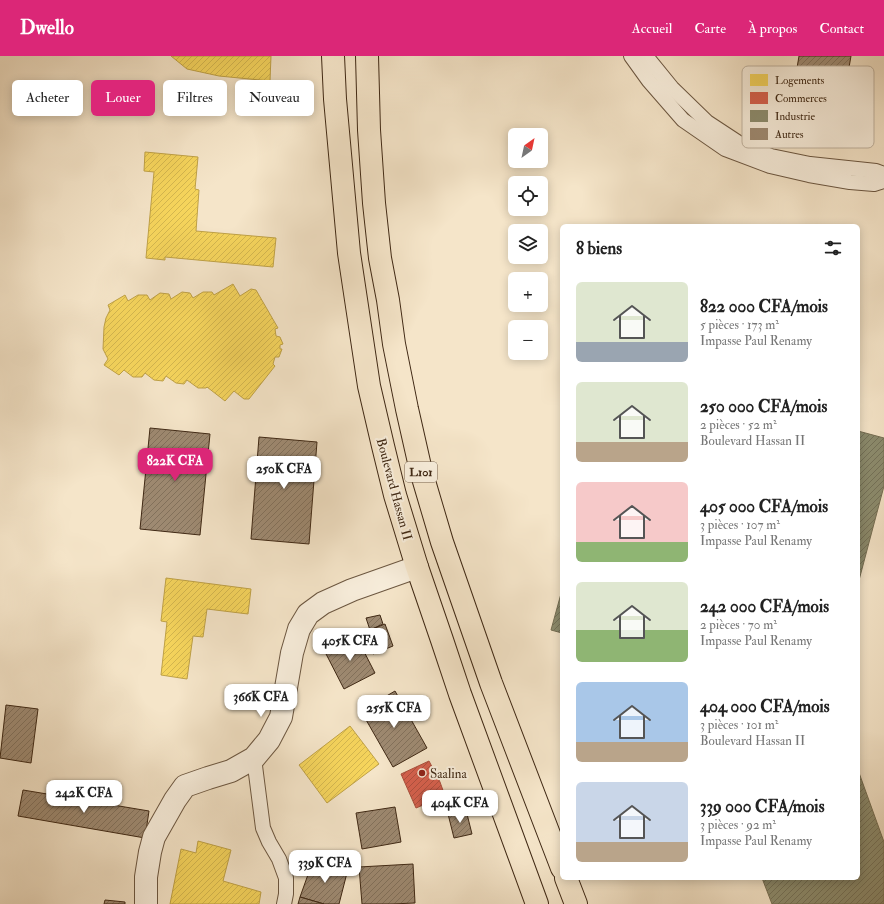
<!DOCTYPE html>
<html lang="fr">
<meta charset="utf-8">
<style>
:root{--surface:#fff;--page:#f2f2f2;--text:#222;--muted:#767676;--accent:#db2777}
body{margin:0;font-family:"IM FELL Double Pica",serif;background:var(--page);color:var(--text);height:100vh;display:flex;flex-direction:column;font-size:15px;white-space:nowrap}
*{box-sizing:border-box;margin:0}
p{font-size:13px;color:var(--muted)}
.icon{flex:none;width:22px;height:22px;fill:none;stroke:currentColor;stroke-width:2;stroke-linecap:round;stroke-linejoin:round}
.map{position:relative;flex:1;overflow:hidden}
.side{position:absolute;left:560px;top:168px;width:300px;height:656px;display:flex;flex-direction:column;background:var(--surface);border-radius:6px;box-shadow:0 2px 10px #0003}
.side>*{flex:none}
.hud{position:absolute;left:12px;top:24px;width:380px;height:36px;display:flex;gap:8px}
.needle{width:26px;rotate:33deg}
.buttons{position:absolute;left:508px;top:72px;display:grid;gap:8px}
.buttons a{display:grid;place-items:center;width:40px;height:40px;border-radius:6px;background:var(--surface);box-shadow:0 2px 10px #0003;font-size:20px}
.price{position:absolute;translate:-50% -34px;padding:0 9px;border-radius:8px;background:#fff;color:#222;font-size:13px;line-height:26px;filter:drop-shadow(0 1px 2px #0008)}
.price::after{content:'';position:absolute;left:50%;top:24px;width:12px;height:9px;margin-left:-6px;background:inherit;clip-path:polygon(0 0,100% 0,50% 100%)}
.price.on{background:var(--accent);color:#fff}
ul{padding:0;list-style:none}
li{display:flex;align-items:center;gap:12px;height:100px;padding:0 16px}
li span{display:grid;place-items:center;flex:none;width:112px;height:80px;border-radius:6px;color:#555}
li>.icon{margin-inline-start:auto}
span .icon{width:48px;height:48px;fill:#fffc;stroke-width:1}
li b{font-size:17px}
h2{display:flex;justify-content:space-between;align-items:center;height:48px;padding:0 16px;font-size:17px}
.pill{padding:0 14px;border-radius:6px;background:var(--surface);box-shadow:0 2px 10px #0003;font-size:14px;line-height:36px}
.pill.on{background:var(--accent);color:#fff}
header{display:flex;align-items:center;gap:24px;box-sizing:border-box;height:56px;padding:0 20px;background:var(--accent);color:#fff}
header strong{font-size:19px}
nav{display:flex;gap:22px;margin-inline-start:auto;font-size:14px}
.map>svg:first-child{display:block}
.homes{fill:url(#homes-hatch);stroke:#bfa146}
.shops{fill:url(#shops-hatch);stroke:#a94f3c}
.industry{fill:url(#industry-hatch);stroke:#756e53}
.building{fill:url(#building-hatch);stroke:#3f2814}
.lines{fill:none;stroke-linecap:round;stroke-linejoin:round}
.service-casing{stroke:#6c5741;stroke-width:16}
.minor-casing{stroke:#6c5741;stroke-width:24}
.trunk-casing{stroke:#3f2814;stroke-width:24}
.service{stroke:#f8eedc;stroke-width:14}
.minor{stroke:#f8eedc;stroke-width:22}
.trunk{stroke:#f5e5c9;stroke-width:22}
.poi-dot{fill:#8f2418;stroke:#f8eedc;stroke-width:1.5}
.labels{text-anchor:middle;stroke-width:4;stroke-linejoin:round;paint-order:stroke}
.shield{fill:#f8eedc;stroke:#766350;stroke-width:1}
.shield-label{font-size:12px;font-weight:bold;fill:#3f2814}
.street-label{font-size:13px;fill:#3f2814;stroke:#f8eedc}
.poi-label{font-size:13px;fill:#3f2814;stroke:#f8eedc;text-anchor:start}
.key{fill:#f8eedc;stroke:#c0b3a0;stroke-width:1}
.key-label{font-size:11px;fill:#3f2814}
</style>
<header>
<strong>Dwello</strong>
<nav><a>Accueil</a><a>Carte</a><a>À propos</a><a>Contact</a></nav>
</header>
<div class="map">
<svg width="884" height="848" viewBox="0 0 884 848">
<defs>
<pattern id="homes-hatch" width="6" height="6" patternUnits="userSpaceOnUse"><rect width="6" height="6" fill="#f6d55c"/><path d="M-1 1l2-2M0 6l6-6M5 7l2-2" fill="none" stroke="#d4b74f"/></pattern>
<pattern id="shops-hatch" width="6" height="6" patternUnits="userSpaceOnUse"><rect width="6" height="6" fill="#d6604d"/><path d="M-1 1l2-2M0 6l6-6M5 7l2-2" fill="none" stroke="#af4f3f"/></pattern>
<pattern id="industry-hatch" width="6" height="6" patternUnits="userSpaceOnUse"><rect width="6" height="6" fill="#8c8c6e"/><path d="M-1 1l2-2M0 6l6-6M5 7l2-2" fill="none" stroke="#747259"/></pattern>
<pattern id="building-hatch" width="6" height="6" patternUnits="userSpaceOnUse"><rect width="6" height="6" fill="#9e8a72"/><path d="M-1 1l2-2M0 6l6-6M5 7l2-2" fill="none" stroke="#82715c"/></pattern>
</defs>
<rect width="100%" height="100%" fill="#f5e5c9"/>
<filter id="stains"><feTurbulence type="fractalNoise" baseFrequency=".005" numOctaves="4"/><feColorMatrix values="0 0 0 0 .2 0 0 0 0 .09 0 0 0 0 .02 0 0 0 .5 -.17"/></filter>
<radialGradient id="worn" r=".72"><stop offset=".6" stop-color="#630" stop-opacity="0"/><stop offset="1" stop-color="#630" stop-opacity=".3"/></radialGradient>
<g class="homes">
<polygon points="171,0 271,0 270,25 219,20 187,13"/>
<polygon points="145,96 198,101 195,133 199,134 196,175 276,182 273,211 165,201 165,204 146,202 154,116 144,115"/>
<polygon points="233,228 240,240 251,233 256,234 278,272 275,273 276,280 280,281 283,288 280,289 280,293 282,293 279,301 275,301 273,308 275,310 249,343 244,343 234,335 225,345 207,331 206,332 198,332 187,324 184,328 176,327 166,320 163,325 154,324 145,317 142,321 133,321 124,314 119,319 104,309 108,303 103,293 104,271 106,262 110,254 108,249 125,239 128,245 138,239 147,239 150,244 160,237 169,238 171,243 182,236 190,237 193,242 203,236 212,236 214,239"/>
<polygon points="166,522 251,533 248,558 207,553 203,581 193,580 187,623 161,619 167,566 161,565"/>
<polygon points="350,670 379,708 327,747 299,709"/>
<polygon points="198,785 231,794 223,825 261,836 259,848 170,848 181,793 196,797"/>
</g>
<polygon class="shops" points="429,705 440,726 445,740 416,752 401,718"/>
<g class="industry">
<polygon points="858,375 884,382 884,430 858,528"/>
<polygon points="562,534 562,577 551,574"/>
<polygon points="858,714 884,786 884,848 772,848 762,822 858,822"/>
</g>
<g class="building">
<polygon points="799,0 851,0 846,29 795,24"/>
<polygon points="150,372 210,378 200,479 140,473"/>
<polygon points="259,381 317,386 309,488 251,483"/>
<polygon points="380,559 383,568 370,574 366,562"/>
<polygon points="385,568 393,590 373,598 365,576"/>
<polygon points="355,578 375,617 344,633 324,594"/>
<polygon points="395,635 427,692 393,711 361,655"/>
<polygon points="6,649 38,653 31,707 0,702"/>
<polygon points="23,734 149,755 145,782 18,760"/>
<polygon points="395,751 401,786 362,793 356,757"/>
<polygon points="466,754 472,778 454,782 448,758"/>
<polygon points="316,805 348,813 339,848 324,848 300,841 310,813"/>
<polygon points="413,808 415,847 391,848 362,848 359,811"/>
<polygon points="300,841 324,848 298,848"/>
<polygon points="105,844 125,846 125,848 104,848"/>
</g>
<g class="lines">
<defs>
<g id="service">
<polyline points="631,0 649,25 683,64 725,93 770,110 809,119 850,126 874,128 884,125"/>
<polyline points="646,0 672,32 707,66 742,89 771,100 810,108 876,115 884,118"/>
<polyline points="254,702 263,772 269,786 279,803 286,822 286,838 284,848"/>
</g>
<polyline id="minor" points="146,848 146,821 150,796 154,781 175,744 185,730 208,722 231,715 254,702 269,684 281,661 292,597 299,573 308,558 323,547 352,534 417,511"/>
<g id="trunk">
<polyline points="333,0 335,43 349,197 369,330 383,390 395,439 417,511 442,584 460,638 537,848"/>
<polyline points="367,0 369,74 374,147 380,202 388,244 394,288 407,353 421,415 442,486 491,627 562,812"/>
<polyline points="566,822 576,848"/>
</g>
</defs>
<use href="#service" class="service-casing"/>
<use href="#minor" class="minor-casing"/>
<use href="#trunk" class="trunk-casing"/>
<use href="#service" class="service"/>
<use href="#minor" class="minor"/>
<use href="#trunk" class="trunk"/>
</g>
<circle class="poi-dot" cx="422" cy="717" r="4"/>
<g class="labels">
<rect class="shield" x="405" y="406" width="32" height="20" rx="3"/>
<g class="shield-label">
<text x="421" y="420">L101</text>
</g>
<g class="street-label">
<text transform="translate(395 433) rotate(75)" y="5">Boulevard Hassan II</text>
</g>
<g class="poi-label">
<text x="430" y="722">Saalina</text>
</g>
</g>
<rect x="742" y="10" width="132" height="82" rx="6" class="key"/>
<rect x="750" y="18" width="18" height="12" fill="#f6d55c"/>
<rect x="750" y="36" width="18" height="12" fill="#d6604d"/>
<rect x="750" y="54" width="18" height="12" fill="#8c8c6e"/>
<rect x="750" y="72" width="18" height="12" fill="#9e8a72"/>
<g class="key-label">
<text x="775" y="28">Logements</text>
<text x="775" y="46">Commerces</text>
<text x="775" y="64">Industrie</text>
<text x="775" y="82">Autres</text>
</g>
<rect width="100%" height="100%" filter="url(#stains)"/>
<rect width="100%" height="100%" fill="url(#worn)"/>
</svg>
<div class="buttons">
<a><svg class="needle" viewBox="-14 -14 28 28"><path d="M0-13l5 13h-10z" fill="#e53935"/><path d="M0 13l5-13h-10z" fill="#767676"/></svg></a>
<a><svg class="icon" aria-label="locate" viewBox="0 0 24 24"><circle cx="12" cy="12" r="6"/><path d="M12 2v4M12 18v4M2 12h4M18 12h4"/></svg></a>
<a><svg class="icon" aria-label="layers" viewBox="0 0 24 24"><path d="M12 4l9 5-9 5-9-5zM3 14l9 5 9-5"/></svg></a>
<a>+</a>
<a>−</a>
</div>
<b class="price on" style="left:175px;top:426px">822K CFA</b>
<b class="price" style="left:284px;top:434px">250K CFA</b>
<b class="price" style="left:350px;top:606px">405K CFA</b>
<b class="price" style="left:261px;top:662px">366K CFA</b>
<b class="price" style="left:394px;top:673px">255K CFA</b>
<b class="price" style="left:84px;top:758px">242K CFA</b>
<b class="price" style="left:460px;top:768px">404K CFA</b>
<b class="price" style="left:325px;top:828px">339K CFA</b>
<div class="hud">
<a class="pill">Acheter</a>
<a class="pill on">Louer</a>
<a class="pill">Filtres</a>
<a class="pill">Nouveau</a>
</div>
<section class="side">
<h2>8 biens<svg class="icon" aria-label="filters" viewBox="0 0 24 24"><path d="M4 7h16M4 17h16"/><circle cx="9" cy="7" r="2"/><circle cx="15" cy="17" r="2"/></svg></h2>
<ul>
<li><span style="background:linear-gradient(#dfe7d0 75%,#9aa5b1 0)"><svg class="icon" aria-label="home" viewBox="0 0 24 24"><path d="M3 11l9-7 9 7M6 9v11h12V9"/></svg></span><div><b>822 000 CFA/mois</b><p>5 pièces · 173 m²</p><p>Impasse Paul Renamy</p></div></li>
<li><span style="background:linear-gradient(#dfe7d0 75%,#b9a48a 0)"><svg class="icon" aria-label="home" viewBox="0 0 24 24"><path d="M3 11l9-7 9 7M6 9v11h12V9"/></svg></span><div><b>250 000 CFA/mois</b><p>2 pièces · 52 m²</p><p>Boulevard Hassan II</p></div></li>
<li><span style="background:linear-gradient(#f6c9c9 75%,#8fb573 0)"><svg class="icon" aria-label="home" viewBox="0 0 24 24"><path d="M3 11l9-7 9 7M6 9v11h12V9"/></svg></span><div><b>405 000 CFA/mois</b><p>3 pièces · 107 m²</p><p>Impasse Paul Renamy</p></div></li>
<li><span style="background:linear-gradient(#dfe7d0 60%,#8fb573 0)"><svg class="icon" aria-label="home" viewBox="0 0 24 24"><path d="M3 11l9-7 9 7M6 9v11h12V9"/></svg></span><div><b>242 000 CFA/mois</b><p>2 pièces · 70 m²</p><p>Impasse Paul Renamy</p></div></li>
<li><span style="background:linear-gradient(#a9c7e8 75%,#b9a48a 0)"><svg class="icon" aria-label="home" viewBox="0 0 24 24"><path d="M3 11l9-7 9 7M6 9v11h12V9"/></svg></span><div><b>404 000 CFA/mois</b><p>3 pièces · 101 m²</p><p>Boulevard Hassan II</p></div></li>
<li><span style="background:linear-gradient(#c9d6e8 75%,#b9a48a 0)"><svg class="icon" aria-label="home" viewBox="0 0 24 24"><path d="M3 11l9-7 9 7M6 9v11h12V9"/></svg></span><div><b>339 000 CFA/mois</b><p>3 pièces · 92 m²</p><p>Impasse Paul Renamy</p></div></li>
</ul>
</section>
</div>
